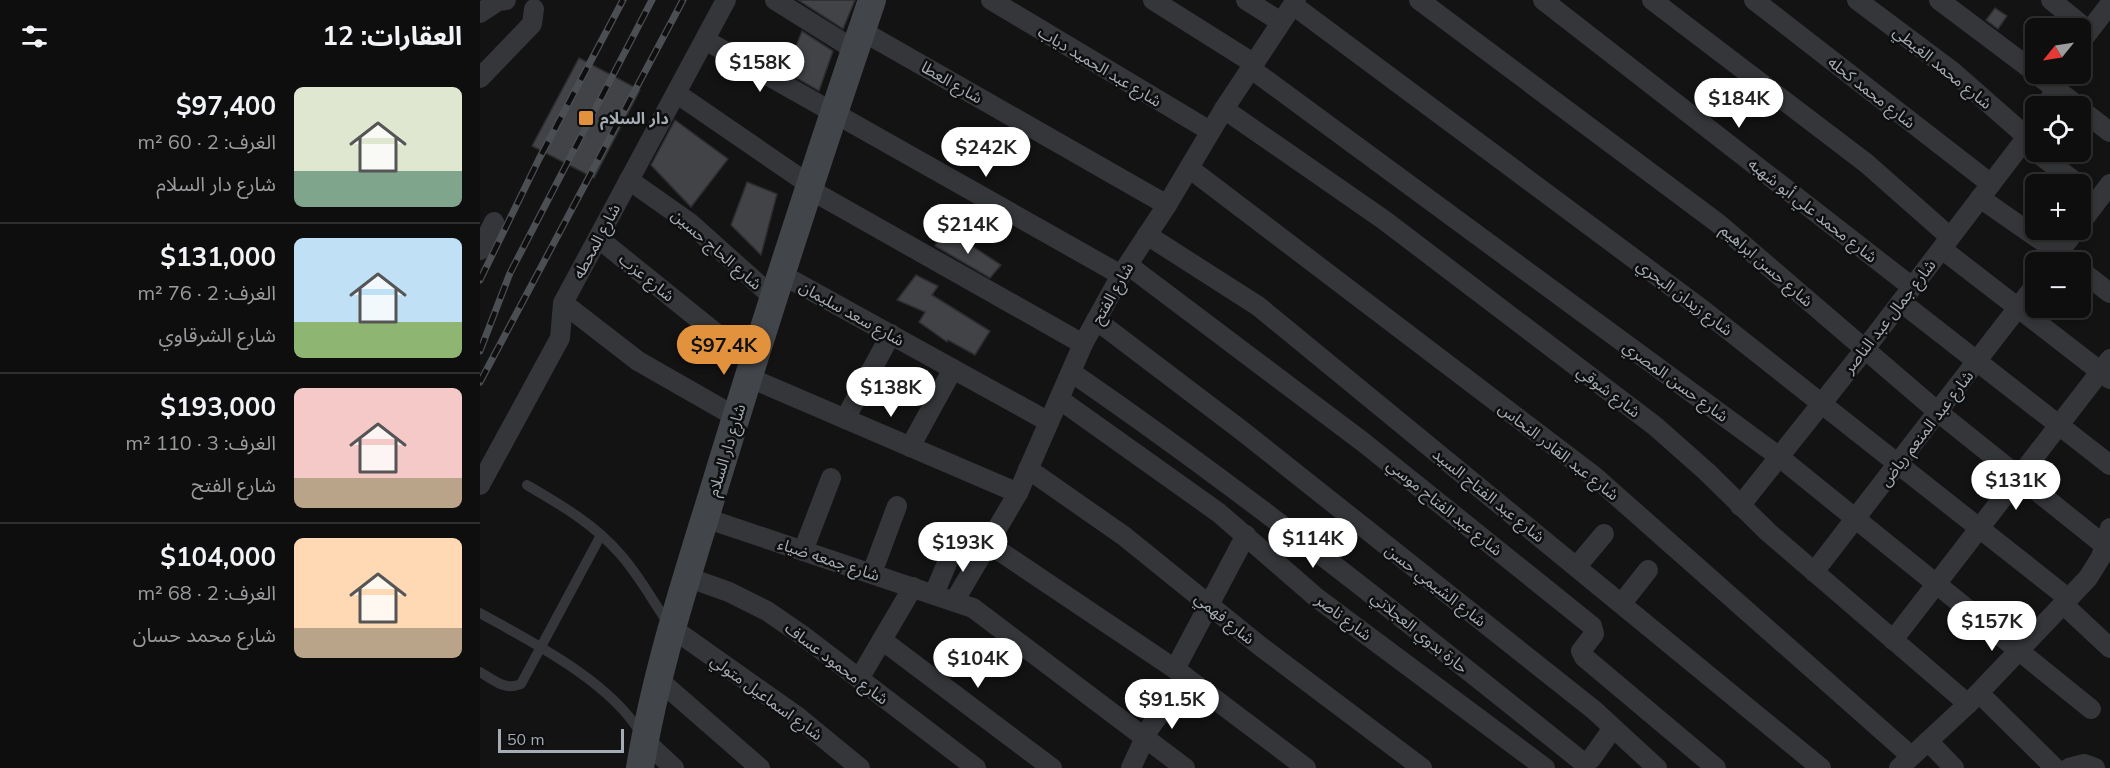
<!DOCTYPE html>
<html lang="ar">
<meta charset="utf-8">
<style>
:root{--surface:#0e0e0f;--page:#1c1c1d;--text:#f1f3f6;--muted:#9b9c9e;--line:#2e2e2f;--accent:#e2913d}
body{margin:0;font-family:Mulish,"Noto Sans Arabic",sans-serif;background:var(--page);color:var(--text);direction:rtl;height:100vh;display:flex;flex-direction:column;font-size:22px;white-space:nowrap}
*{box-sizing:border-box;margin:0}
p{font-size:20px;color:var(--muted)}
.icon{flex:none;width:33px;height:33px;fill:none;stroke:currentColor;stroke-width:2;stroke-linecap:round;stroke-linejoin:round}
.map{position:relative;flex:1;overflow:hidden;direction:ltr}
.details{display:flex;flex-direction:column;background:var(--surface);width:480px}
.details>*{flex:none}
.needle{width:39px;rotate:240deg}
.buttons{position:absolute;left:1545px;top:18px;display:grid;gap:12px}
.buttons a{display:grid;place-items:center;width:66px;height:66px;border-radius:9px;background:var(--surface);box-shadow:0 3px 9px #0003,0 0 0 2px var(--line);font-size:30px}
.scale{position:absolute;left:18px;bottom:15px;width:126px;box-sizing:border-box;padding-left:6px;border:3px solid #a5acb4;border-top:0;font-size:16px;line-height:21px;white-space:nowrap;color:#a5acb4;-webkit-text-stroke:4px #0e0e0f;paint-order:stroke}
.price{position:absolute;translate:-50% -51px;padding:0 14px;border-radius:21px;background:#fff;color:#222;font-size:20px;line-height:39px;filter:drop-shadow(0 2px 3px #0008)}
.price::after{content:'';position:absolute;left:50%;top:36px;width:18px;height:14px;margin-left:-9px;background:inherit;clip-path:polygon(0 0,100% 0,50% 100%)}
.price.selected{background:var(--accent);color:#111}
ul{padding:0;list-style:none}
li{display:flex;align-items:center;gap:18px;height:150px;padding:0 18px}
li+li{border-top:2px solid var(--line)}
li span{display:grid;place-items:center;flex:none;width:168px;height:120px;border-radius:9px;color:#555}
li>.icon{margin-inline-start:auto}
span .icon{width:72px;height:72px;fill:#fffc;stroke-width:1}
li b{font-size:26px}
h2{display:flex;justify-content:space-between;align-items:center;height:72px;padding:0 18px;font-size:26px}
main{display:flex;flex:1;min-height:0}
.map>svg:first-child{display:block}
.building{fill:#424347;stroke:#2d2d30;stroke-width:1.5}
.lines{fill:none;stroke-linecap:round;stroke-linejoin:round}
.lane{stroke:#343639;stroke-width:10}
.street{stroke:#343639;stroke-width:20}
.secondary{stroke:#424549;stroke-width:28}
.rail-casing{stroke:#4b4e52;stroke-width:7}
.rail{stroke:#0e0e0f;stroke-width:4.5;stroke-dasharray:14;stroke-linecap:butt}
.poi-dot{fill:#e2913d;stroke:#0e0e0f;stroke-width:2}
.labels{text-anchor:middle;stroke-width:5;stroke-linejoin:round;paint-order:stroke}
.street-label{font-size:16px;fill:#a5acb4;stroke:#0e0e0f}
.poi-label{font-size:16px;font-weight:bold;fill:#a5acb4;stroke:#0e0e0f;text-anchor:start}
</style>
<main>
<div class="map">
<svg width="1630" height="768" viewBox="0 0 1630 768">
<rect width="100%" height="100%" fill="#131314"/>
<g class="building">
<polygon points="318,0 375,0 363,29"/>
<polygon points="1515,8 1527,16 1518,29 1506,20"/>
<polygon points="322,31 353,51 339,91 306,72"/>
<polygon points="99,58 160,90 114,178 52,146"/>
<polygon points="195,120 248,159 211,207 171,165"/>
<polygon points="267,182 297,194 281,255 251,225"/>
<polygon points="461,232 492,246 521,265 510,278 455,246"/>
<polygon points="436,275 458,286 452,295 510,331 495,355 468,340 467,342 439,322 445,312 417,300"/>
</g>
<g class="lines">
<g class="lane">
<path d="M47 485C81 505 114 524 140 554 159 575 172 600 188 623"/>
<path d="M0 613C52 642 131 682 161 734"/>
<path d="M0 672C14 680 25 691 41 684L121 535"/>
</g>
<g class="street">
<polyline points="295,0 375,50"/>
<polyline points="511,0 730,131"/>
<polyline points="673,0 773,63"/>
<polyline points="766,0 801,22"/>
<polyline points="939,0 1239,224 1458,412 1624,545"/>
<polyline points="1063,0 1432,287"/>
<polyline points="1172,0 1386,163 1470,237"/>
<polyline points="1274,0 1511,184"/>
<polyline points="1377,0 1472,71 1547,137"/>
<polyline points="1459,0 1556,73"/>
<polyline points="1571,0 1609,31"/>
<polyline points="813,5 1223,310 1589,599"/>
<polyline points="0,13 18,1 26,0"/>
<polyline points="382,31 687,205"/>
<polyline points="225,40 641,275"/>
<polyline points="1600,43 1630,4"/>
<polyline points="770,68 1298,456 1611,709"/>
<polyline points="1556,74 1598,106"/>
<polyline points="0,78 52,24 54,9"/>
<polyline points="196,93 330,185"/>
<polyline points="1567,106 1581,74"/>
<polyline points="744,109 904,220 1175,426 1227,472 1288,532 1488,704"/>
<polyline points="1600,109 1630,132"/>
<polyline points="1543,142 1598,184"/>
<polyline points="709,168 1114,476 1431,756"/>
<polyline points="149,180 210,223 294,298"/>
<polyline points="329,189 603,344"/>
<polyline points="1500,198 1592,262"/>
<polyline points="1600,224 1630,184"/>
<polyline points="667,235 778,306 1341,768"/>
<polyline points="118,238 273,363"/>
<polyline points="1462,249 1630,379"/>
<polyline points="0,250 14,222"/>
<polyline points="1571,262 1596,230"/>
<polyline points="648,265 883,442 1112,626 1114,634 1101,651 1104,657 1236,768"/>
<polyline points="1600,270 1630,293"/>
<polyline points="301,274 569,422"/>
<polyline points="1421,302 1630,465"/>
<polyline points="83,303 158,361 256,417"/>
<polyline points="616,320 761,430 1114,710 1177,768"/>
<path d="M591 372C767 493 933 626 1100 760L1104 762 1111 759 1133 728"/>
<polyline points="268,377 538,493"/>
<polyline points="579,399 739,513 837,598 1065,768"/>
<polyline points="365,419 411,334"/>
<polyline points="430,447 473,369"/>
<polyline points="548,469 644,536 780,646 942,768"/>
<polyline points="0,485 80,338 83,303 246,0"/>
<polyline points="1260,506 1385,349 1556,125"/>
<polyline points="225,518 493,608 705,768"/>
<polyline points="509,544 695,669 826,768"/>
<polyline points="323,551 351,478"/>
<polyline points="1097,566 1124,534"/>
<polyline points="1334,572 1556,284"/>
<polyline points="392,573 417,506"/>
<polyline points="207,577 249,592 287,611 322,635 496,768"/>
<polyline points="454,594 478,537"/>
<polyline points="475,600 538,493 603,344 641,275 687,205 744,109 816,0"/>
<polyline points="1142,603 1168,570"/>
<polyline points="1584,605 1630,648"/>
<polyline points="192,628 318,717 380,768"/>
<polyline points="402,640 572,768"/>
<polyline points="1413,640 1630,359"/>
<polyline points="695,669 766,535"/>
<polyline points="379,679 433,587"/>
<polyline points="179,680 280,768"/>
<polyline points="1499,693 1575,768"/>
<polyline points="165,741 194,768"/>
<polyline points="1448,741 1474,768"/>
<polyline points="651,768 669,729 705,678"/>
<polyline points="1419,768 1488,704 1608,578 1621,557 1630,528"/>
<polyline points="1589,768 1604,764 1615,768"/>
</g>
<path class="secondary" d="M160 768C176 669 208 574 237 479 286 318 338 159 392 0"/>
<defs>
<g id="rail">
<polyline points="0,280 59,159 143,0"/>
<polyline points="0,351 30,273 172,0"/>
<polyline points="0,382 203,0"/>
</g>
</defs>
<use href="#rail" class="rail-casing"/>
<use href="#rail" class="rail"/>
</g>
<rect class="poi-dot" x="98" y="110" width="16" height="16" rx="3"/>
<g class="labels">
<g class="street-label">
<text transform="translate(620 66) rotate(31)" y="6">شارع عبد الحميد دياب</text>
<text transform="translate(1463 67) rotate(39)" y="6">شارع محمد الغيطي</text>
<text transform="translate(472 82) rotate(30)" y="6">شارع العطا</text>
<text transform="translate(1392 92) rotate(38)" y="6">شارع محمد كحله</text>
<text transform="translate(1333 210) rotate(38)" y="6">شارع محمد علي أبو شهبه</text>
<text transform="translate(116 241) rotate(-62)" y="6">شارع المحطه</text>
<text transform="translate(237 249) rotate(41)" y="6">شارع الحاج حسين</text>
<text transform="translate(1287 265) rotate(41)" y="6">شارع حسن ابراهيم</text>
<text transform="translate(167 277) rotate(39)" y="6">شارع عزب</text>
<text transform="translate(632 293) rotate(-60)" y="6">شارع الفتح</text>
<text transform="translate(1205 297) rotate(37)" y="6">شارع زيدان البحري</text>
<text transform="translate(372 313) rotate(29)" y="6">شارع سعد سليمان</text>
<text transform="translate(1409 316) rotate(-52)" y="6">شارع جمال عبد الناصر</text>
<text transform="translate(1196 381) rotate(36)" y="6">شارع حسن المصري</text>
<text transform="translate(1129 391) rotate(37)" y="6">شارع شوقي</text>
<text transform="translate(1446 428) rotate(-52)" y="6">شارع عبد المنعم رياض</text>
<text transform="translate(246 450) rotate(-73)" y="6">شارع دار السلام</text>
<text transform="translate(1079 451) rotate(38)" y="6">شارع عبد القادر النحاس</text>
<text transform="translate(1009 495) rotate(39)" y="6">شارع عبد الفتاح السيد</text>
<text transform="translate(965 507) rotate(39)" y="6">شارع عبد الفتاح موسي</text>
<text transform="translate(349 559) rotate(18)" y="6">شارع جمعه ضياء</text>
<text transform="translate(956 585) rotate(38)" y="6">شارع الشيمي حسن</text>
<text transform="translate(864 617) rotate(37)" y="6">شارع ناصر</text>
<text transform="translate(745 618) rotate(39)" y="6">شارع فهمي</text>
<text transform="translate(940 632) rotate(39)" y="6">حارة بدوي العجلاتي</text>
<text transform="translate(357 663) rotate(37)" y="6">شارع محمود عساف</text>
<text transform="translate(287 697) rotate(36)" y="6">شارع اسماعيل متولي</text>
</g>
<g class="poi-label">
<text x="120" y="124">دار السلام</text>
</g>
</g>
</svg>
<div class="buttons">
<a><svg class="needle" viewBox="-14 -14 28 28"><path d="M0-13l5 13h-10z" fill="#e53935"/><path d="M0 13l5-13h-10z" fill="#9b9c9e"/></svg></a>
<a><svg class="icon" aria-label="locate" viewBox="0 0 24 24"><circle cx="12" cy="12" r="6"/><path d="M12 2v4M12 18v4M2 12h4M18 12h4"/></svg></a>
<a>+</a>
<a>−</a>
</div>
<div class="scale">50 m</div>
<b class="price" style="left:280px;top:93px">$158K</b>
<b class="price" style="left:1259px;top:129px">$184K</b>
<b class="price" style="left:506px;top:178px">$242K</b>
<b class="price" style="left:488px;top:255px">$214K</b>
<b class="price selected" style="left:244px;top:376px">$97.4K</b>
<b class="price" style="left:411px;top:418px">$138K</b>
<b class="price" style="left:1536px;top:511px">$131K</b>
<b class="price" style="left:833px;top:569px">$114K</b>
<b class="price" style="left:483px;top:573px">$193K</b>
<b class="price" style="left:1512px;top:652px">$157K</b>
<b class="price" style="left:498px;top:689px">$104K</b>
<b class="price" style="left:692px;top:730px">$91.5K</b>
</div>
<section class="details">
<h2>العقارات: 12<svg class="icon" aria-label="filters" viewBox="0 0 24 24"><path d="M4 7h16M4 17h16"/><circle cx="9" cy="7" r="2"/><circle cx="15" cy="17" r="2"/></svg></h2>
<ul>
<li><span style="background:linear-gradient(#dfe7d0 70%,#7fa58c 0)"><svg class="icon" aria-label="home" viewBox="0 0 24 24"><path d="M3 11l9-7 9 7M6 9v11h12V9"/></svg></span><div><b>$97,400</b><p>الغرف: 2 · 60 m²</p><p>شارع دار السلام</p></div></li>
<li><span style="background:linear-gradient(#bfe0f5 70%,#8fb573 0)"><svg class="icon" aria-label="home" viewBox="0 0 24 24"><path d="M3 11l9-7 9 7M6 9v11h12V9"/></svg></span><div><b>$131,000</b><p>الغرف: 2 · 76 m²</p><p>شارع الشرقاوي</p></div></li>
<li><span style="background:linear-gradient(#f6c9c9 75%,#b9a48a 0)"><svg class="icon" aria-label="home" viewBox="0 0 24 24"><path d="M3 11l9-7 9 7M6 9v11h12V9"/></svg></span><div><b>$193,000</b><p>الغرف: 3 · 110 m²</p><p>شارع الفتح</p></div></li>
<li><span style="background:linear-gradient(#ffd9b3 75%,#b9a48a 0)"><svg class="icon" aria-label="home" viewBox="0 0 24 24"><path d="M3 11l9-7 9 7M6 9v11h12V9"/></svg></span><div><b>$104,000</b><p>الغرف: 2 · 68 m²</p><p>شارع محمد حسان</p></div></li>
</ul>
</section>
</main>
